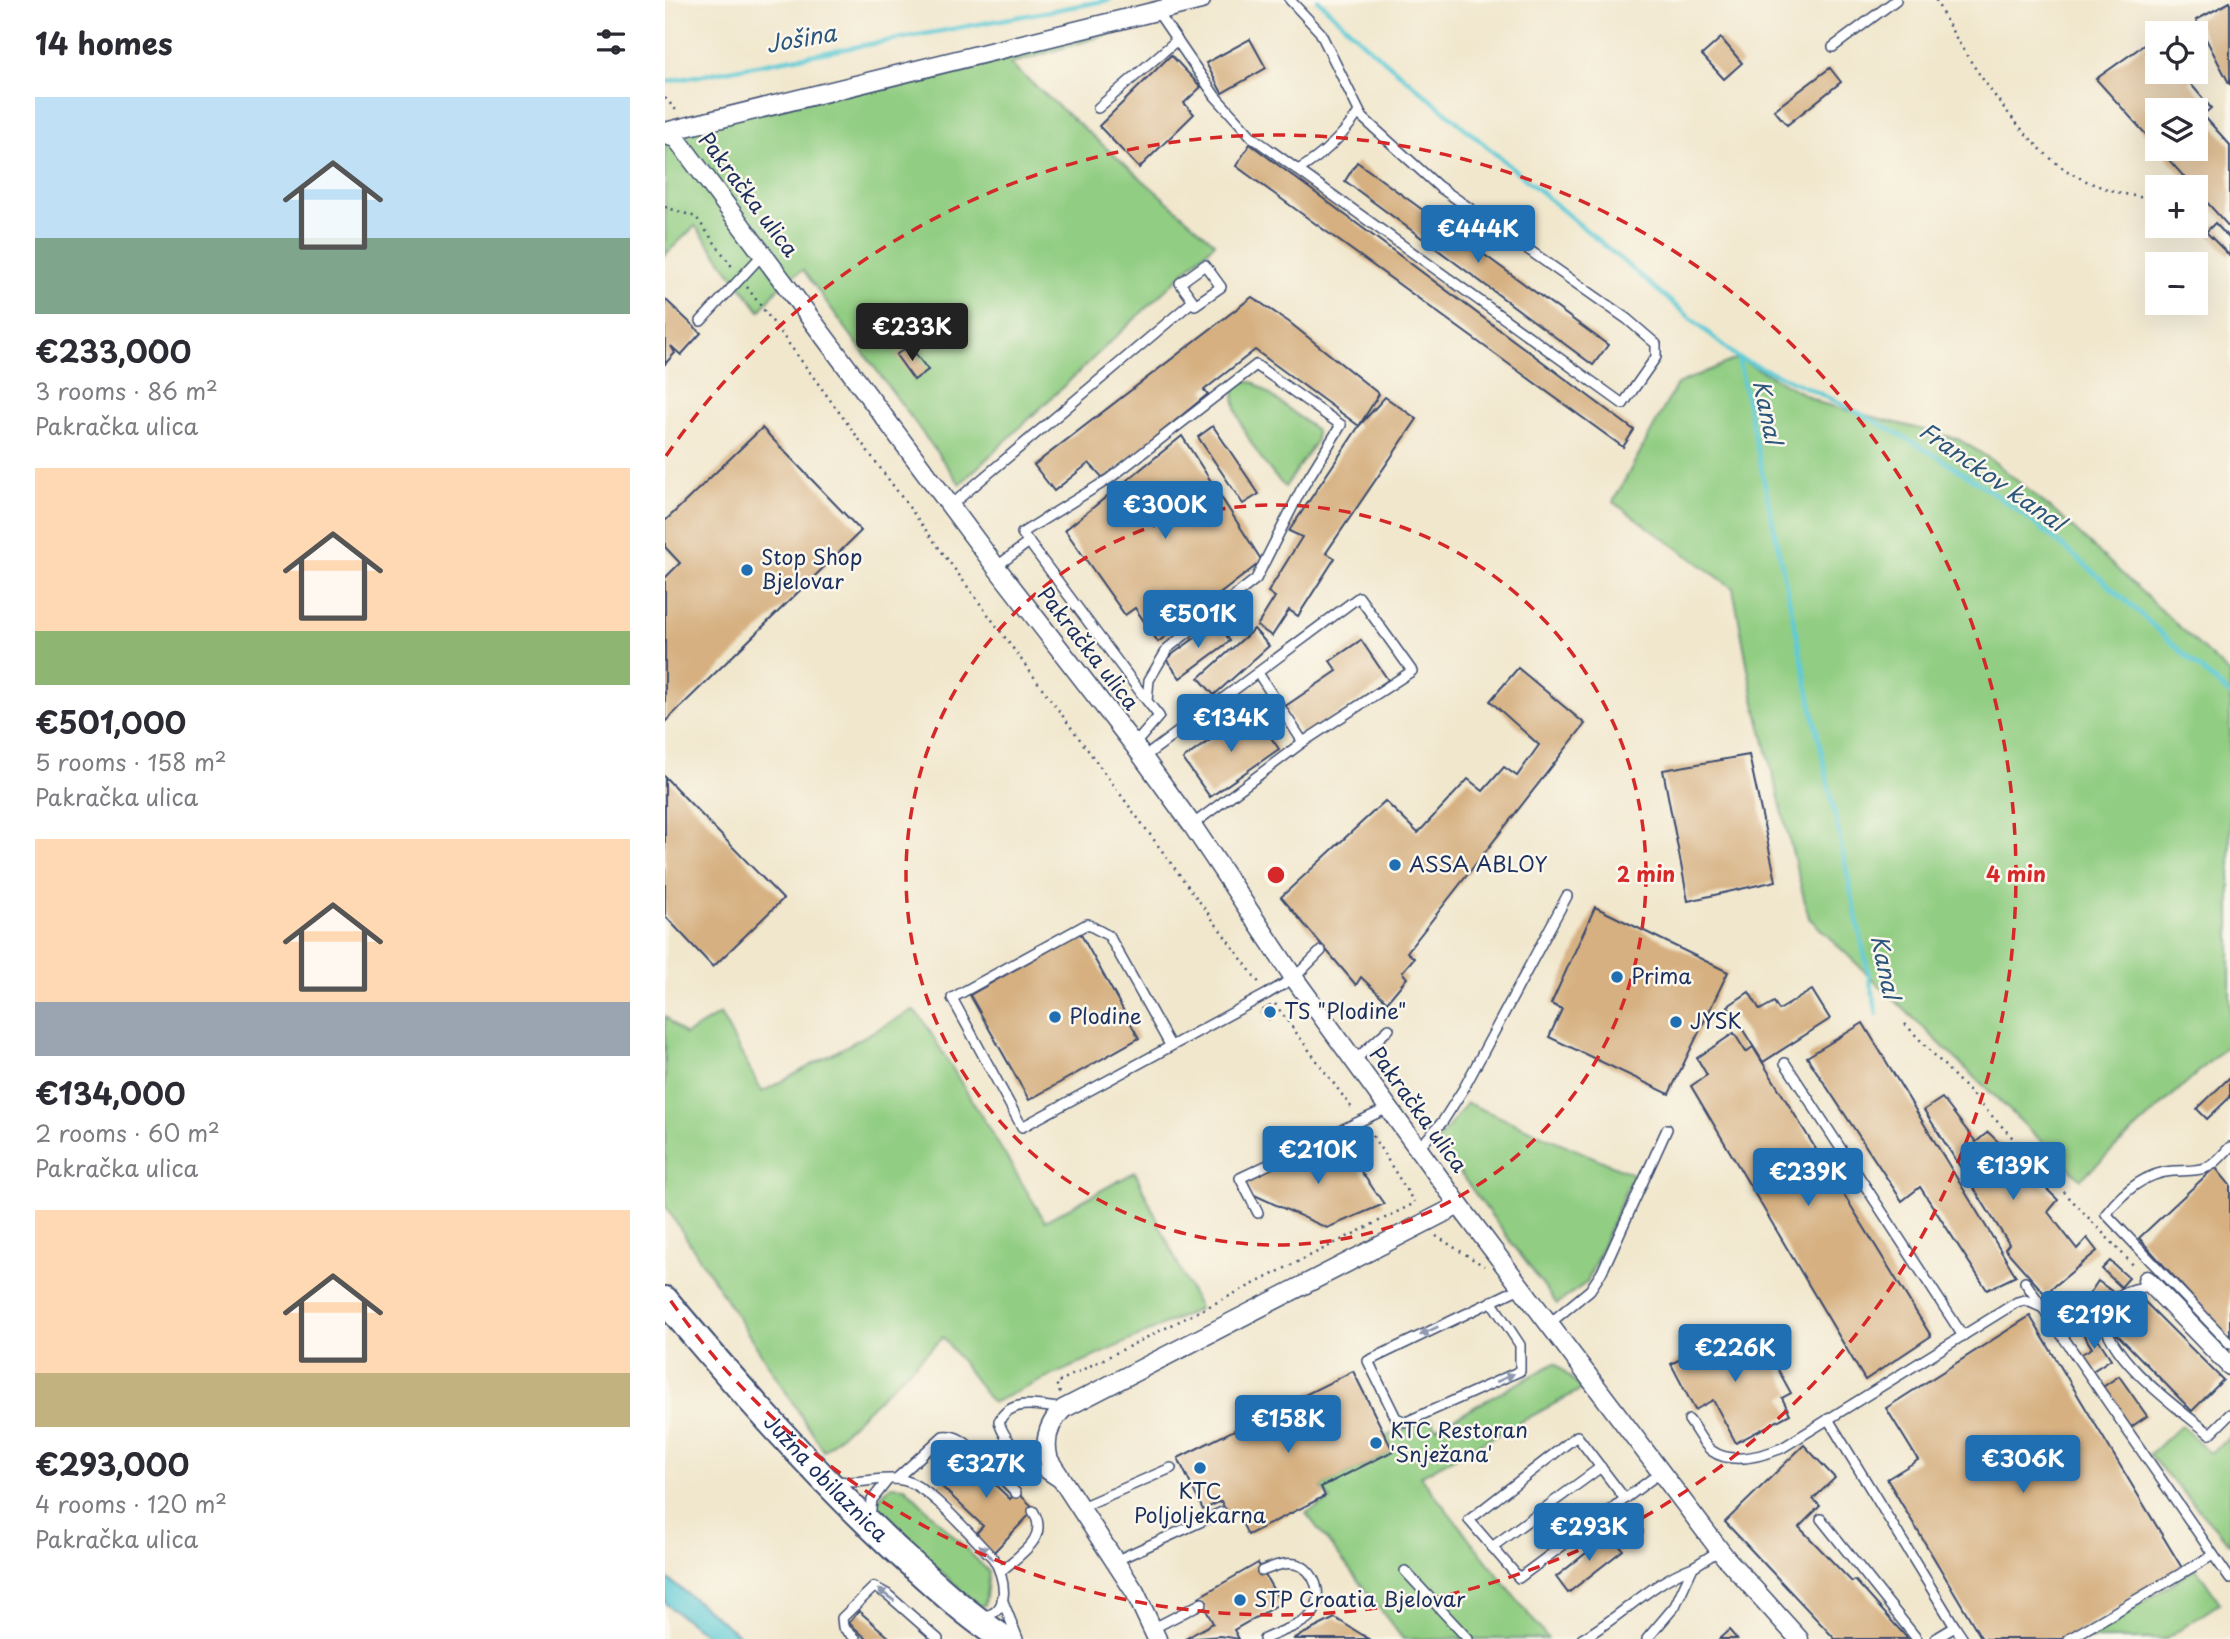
<!DOCTYPE html>
<meta charset="utf-8">
<style>
:root{--surface:#fff;--page:#f7f7f7;--text:#2b2b33;--muted:#7c7c81;--accent:#1f6fb2}
body{margin:0;font-family:"Playpen Sans",sans-serif;background:var(--page);color:var(--text);height:100vh;display:flex;flex-direction:column;font-size:26px;white-space:nowrap}
*{box-sizing:border-box;margin:0}
p{font-size:23px;color:var(--muted)}
.icon{flex:none;width:38px;height:38px;fill:none;stroke:currentColor;stroke-width:2;stroke-linecap:round;stroke-linejoin:round}
.map{position:relative;flex:1;overflow:hidden}
.side{display:flex;flex-direction:column;background:var(--surface);width:665px}
.side>*{flex:none}
.fabs{position:absolute;left:1480px;top:21px;display:grid;gap:14px}
.fabs a{display:grid;place-items:center;width:63px;height:63px;border-radius:0px;background:var(--surface);box-shadow:0 7px 28px #0002;font-size:35px}
.price{position:absolute;translate:-50% -60px;padding:0 16px;border-radius:7px;background:var(--accent);color:#fff;font-size:23px;line-height:46px;filter:drop-shadow(0 2px 4px #0008)}
.price::after{content:'';position:absolute;left:50%;top:42px;width:21px;height:16px;margin-left:-10px;background:inherit;clip-path:polygon(0 0,100% 0,50% 100%)}
.price.current{background:#222;color:#fff}
ul{padding:0;list-style:none}
li{display:grid;align-content:center;gap:14px;height:371px;padding:0 35px}
li span{display:grid;place-items:center;height:217px;border-radius:0px;color:#555}
li>.icon{margin-inline-start:auto}
span .icon{width:126px;height:126px;fill:#fffc;stroke-width:1}
li b{font-size:30px}
h2{display:flex;justify-content:space-between;align-items:center;height:84px;padding:0 35px;font-size:30px}
main{display:flex;flex:1;min-height:0}
.map>svg:first-child{display:block}
.green{fill:#91cd82;stroke:#567e70;stroke-width:2}
.water{fill:#5ecad6;stroke:#3c7c9a;stroke-width:2}
.lines{fill:none;stroke-linecap:round;stroke-linejoin:round}
.stream{stroke:#5ecad6;stroke-width:4.5}
.building{fill:#d6b081}
.service-casing{stroke:#3b4b6f;stroke-width:12}
.minor-casing{stroke:#3b4b6f;stroke-width:21}
.primary-casing{stroke:#3b4b6f;stroke-width:30}
.path{stroke:#3b4b6f;stroke-width:2.5;stroke-dasharray:2 5;stroke-linecap:butt}
.service{stroke:#fff;stroke-width:9}
.minor{stroke:#fff;stroke-width:18}
.primary{stroke:#fff;stroke-width:26}
.oneway{fill:#8d97ae}
.ring{fill:none;stroke:#d62828;stroke-width:3.5;stroke-dasharray:12 9}
.poi-dot{fill:#1f6fb2;stroke:#fbf7ec;stroke-width:2.5}
.labels{text-anchor:middle;stroke-width:5;stroke-linejoin:round;paint-order:stroke}
.street-label{font-size:21px;fill:#1b2f5e;stroke:#fbf7ec}
.poi-label{font-size:21px;fill:#1b2f5e;stroke:#fbf7ec;text-anchor:start}
.water-label{font-size:23px;font-style:italic;fill:#2c567c;stroke:#fbf7ec}
.centre{fill:#d62828;stroke:#fbf7ec;stroke-width:3.5}
.ring-label{font-size:21px;text-anchor:middle;font-weight:bold;fill:#d62828;stroke:#fbf7ec;stroke-width:5;stroke-linejoin:round;paint-order:stroke}
</style>
<main>
<section class="side">
<h2>14 homes<svg class="icon" aria-label="filters" viewBox="0 0 24 24"><path d="M4 7h16M4 17h16"/><circle cx="9" cy="7" r="2"/><circle cx="15" cy="17" r="2"/></svg></h2>
<ul>
<li><span style="background:linear-gradient(#bfe0f5 65%,#7fa58c 0)"><svg class="icon" aria-label="home" viewBox="0 0 24 24"><path d="M3 11l9-7 9 7M6 9v11h12V9"/></svg></span><div><b>€233,000</b><p>3 rooms · 86 m²</p><p>Pakračka ulica</p></div></li>
<li><span style="background:linear-gradient(#ffd9b3 75%,#8fb573 0)"><svg class="icon" aria-label="home" viewBox="0 0 24 24"><path d="M3 11l9-7 9 7M6 9v11h12V9"/></svg></span><div><b>€501,000</b><p>5 rooms · 158 m²</p><p>Pakračka ulica</p></div></li>
<li><span style="background:linear-gradient(#ffd9b3 75%,#9aa5b1 0)"><svg class="icon" aria-label="home" viewBox="0 0 24 24"><path d="M3 11l9-7 9 7M6 9v11h12V9"/></svg></span><div><b>€134,000</b><p>2 rooms · 60 m²</p><p>Pakračka ulica</p></div></li>
<li><span style="background:linear-gradient(#ffd9b3 75%,#c2b280 0)"><svg class="icon" aria-label="home" viewBox="0 0 24 24"><path d="M3 11l9-7 9 7M6 9v11h12V9"/></svg></span><div><b>€293,000</b><p>4 rooms · 120 m²</p><p>Pakračka ulica</p></div></li>
</ul>
</section>
<div class="map">
<svg width="1565" height="1639" viewBox="0 0 1565 1639">
<rect width="100%" height="100%" fill="#fbf7ec"/>
<filter id="ink" filterUnits="userSpaceOnUse"><feTurbulence type="fractalNoise" baseFrequency=".0143" numOctaves="2"/><feDisplacementMap in="SourceGraphic" scale="14" xChannelSelector="R" yChannelSelector="G"/><feConvolveMatrix kernelMatrix="1 2 1 2 8 2 1 2 1" color-interpolation-filters="sRGB"/></filter>
<filter id="wash" filterUnits="userSpaceOnUse"><feTurbulence type="fractalNoise" baseFrequency=".00686" numOctaves="4" result="noise"/><feDisplacementMap in="SourceGraphic" scale="28" xChannelSelector="R" yChannelSelector="G"/><feGaussianBlur stdDeviation="1.57" result="paint"/><feColorMatrix in="noise" values="0 0 0 0 0 0 0 0 0 0 0 0 0 0 0 0 0 1.4 0 .05"/><feComposite in="paint" operator="in"/></filter>
<g filter="url(#wash)">
<rect width="100%" height="100%" fill="#f1e7cd"/>
<g class="green">
<polygon points="497,18 345,64 550,243 295,484 138,270 118,282 95,311 30,226 0,255 0,132"/>
<polygon points="1073,358 1155,403 1293,439 1327,460 1397,518 1565,674 1565,1043 1416,1179 1144,918 1088,695 1068,588 948,502 1012,384"/>
<path d="M580 381 590 383 651 430V441L620 487C598 465 564 417 570 386Z"/>
<polygon points="248,1010 258,1020 380,1221 470,1172 534,1309 327,1403 278,1337 159,1451 0,1205 0,1016 20,1035 55,1014 97,1092"/>
<polygon points="802,1103 968,1174 922,1282 892,1304 772,1142"/>
<polygon points="890,1363 917,1389 755,1476 883,1639 738,1639 641,1513 666,1500 656,1487 728,1451 721,1436 767,1419 771,1428"/>
<polygon points="1516,1425 1545,1453 1565,1437 1565,1544 1484,1455"/>
<polygon points="226,1486 240,1487 324,1572 320,1605 314,1606 217,1519 212,1500"/>
<polygon points="1531,1568 1555,1603 1501,1639 1423,1639"/>
</g>
<polygon class="water" points="0,1576 79,1639 46,1639 0,1603"/>
<g class="lines">
<g class="stream">
<polyline points="653,0 700,44 1073,358 1212,1014"/>
<polyline points="0,82 444,0"/>
<path d="M1073 358C1177 400 1276 451 1365 520 1433 572 1500 638 1565 695"/>
</g>
</g>
<g id="blocks">
<g class="building">
<polygon points="1565,2 1565,85 1531,20"/>
<polygon points="1493,35 1493,72 1532,72 1534,75 1524,82 1546,108 1538,115 1565,145 1565,228 1494,149 1531,149 1531,110 1493,110 1493,148 1431,79"/>
<polygon points="1056,38 1077,63 1059,79 1037,55"/>
<polygon points="585,39 601,68 557,93 541,63"/>
<polygon points="506,55 536,87 519,103 529,114 474,168 434,126"/>
<polygon points="1165,68 1176,82 1122,125 1109,110"/>
<polygon points="585,144 969,430 958,447 571,166"/>
<polygon points="692,162 943,345 928,365 680,181"/>
<polygon points="1550,223 1565,239 1565,256 1541,232"/>
<polygon points="587,297 624,322 714,394 694,426 720,397 752,419 661,553 670,558 633,616 624,610 607,636 592,626 610,597 603,592 637,537 624,531 694,426 590,350 539,390 543,394 439,479 424,463 389,491 369,465"/>
<polygon points="0,299 36,333 16,355 6,346 10,353 0,364"/>
<polygon points="244,345 263,370 249,380 231,355"/>
<polygon points="548,426 594,494 578,504 533,437"/>
<polygon points="97,428 196,531 0,722 0,578 15,563 0,547 0,521"/>
<polygon points="517,436 597,561 493,642 470,608 460,615 400,530"/>
<polygon points="552,622 565,641 515,678 501,659"/>
<polygon points="589,629 604,646 549,695 534,678"/>
<polygon points="696,640 723,680 639,737 619,707 672,671 665,661"/>
<polygon points="853,668 920,724 742,952 749,958 737,972 742,978 722,1002 696,977 691,985 616,897 720,801 753,833 803,779 818,791 839,767 852,776 874,745 825,701"/>
<polygon points="587,711 614,749 545,797 518,759"/>
<polygon points="1084,755 1111,881 1023,901 998,770"/>
<polygon points="0,777 118,899 48,967 0,916"/>
<polygon points="930,907 1063,972 1004,1094 884,1037 897,1009 886,1004"/>
<polygon points="415,933 474,1038 364,1100 305,995"/>
<polygon points="1147,990 1165,1019 1098,1062 1063,1006 1084,992 1095,1010 1109,1002 1114,1010"/>
<polygon points="605,1006 611,1014 604,1019 598,1010"/>
<polygon points="1198,1023 1351,1276 1322,1290 1255,1187 1237,1201 1142,1057"/>
<polygon points="1069,1033 1081,1052 1088,1047 1266,1336 1200,1380 1026,1086 1042,1075 1032,1058"/>
<polygon points="1565,1077 1565,1097 1542,1119 1532,1109"/>
<polygon points="1277,1098 1311,1142 1323,1132 1393,1200 1383,1212 1412,1249 1422,1238 1432,1251 1380,1294 1340,1249 1344,1244 1259,1110"/>
<polygon points="673,1139 719,1204 662,1228 587,1194 580,1179"/>
<polygon points="1550,1167 1565,1185 1565,1339 1474,1238"/>
<polygon points="1445,1261 1464,1278 1456,1287 1437,1269"/>
<polygon points="1433,1281 1448,1292 1432,1316 1417,1305"/>
<polygon points="1474,1296 1558,1380 1527,1411 1442,1324"/>
<polygon points="1365,1316 1517,1568 1399,1639 1317,1639 1222,1479 1253,1460 1221,1408"/>
<polygon points="1424,1325 1446,1359 1426,1372 1415,1355 1427,1348 1416,1331"/>
<polygon points="1076,1327 1095,1360 1105,1355 1126,1393 1117,1398 1125,1414 1071,1443 1048,1400 1030,1410 1006,1364"/>
<polygon points="688,1371 728,1451 656,1487 660,1496 583,1535 572,1513 564,1517 556,1501 538,1510 513,1458"/>
<polygon points="1454,1376 1482,1416 1463,1429 1435,1389"/>
<polygon points="1139,1445 1170,1478 1148,1499 1155,1506 1134,1527 1187,1582 1190,1580 1243,1639 1170,1639 1060,1522"/>
<polygon points="318,1450 336,1468 325,1480 345,1499 352,1492 370,1509 327,1554 309,1536 318,1526 274,1484 300,1456 306,1463"/>
<polygon points="945,1534 958,1550 903,1593 891,1577"/>
<polygon points="593,1563 616,1603 569,1630 574,1639 556,1636 520,1639 548,1623 534,1597"/>
<polygon points="194,1611 226,1639 202,1639 184,1623"/>
<polygon points="670,1618 704,1639 628,1639"/>
<polygon points="1064,1630 1072,1639 1054,1639"/>
</g>
</g>
</g>
<g filter="url(#ink)">
<use href="#blocks" fill-opacity="0" stroke="#3b4b6f" stroke-width="2"/>
<g class="lines">
<defs>
<g id="service">
<polyline points="492,11 550,96 587,137 958,404 991,357 991,344 962,319 773,186 697,117 655,32 625,0"/>
<polyline points="1168,47 1231,0"/>
<polyline points="433,108 512,40"/>
<path d="M633 170C659 155 677 137 694 112"/>
<polyline points="36,321 98,254"/>
<polyline points="285,506 528,301 530,305 556,287 540,265 515,283 528,301"/>
<polyline points="331,567 364,542"/>
<polyline points="593,673 638,742"/>
<polyline points="469,745 494,716 482,701 357,533 444,479 591,365 676,425 636,490 591,579 503,648 484,680 482,701"/>
<polyline points="478,758 694,597 747,671 638,742 527,825"/>
<polyline points="505,1045 444,936 422,924 287,998 357,1127 602,994 629,978 656,951"/>
<polyline points="689,1061 724,1029"/>
<polyline points="1120,1063 1298,1336"/>
<path d="M1565 1147C1559 1153 1552 1162 1545 1166 1533 1172 1520 1170 1508 1171 1479 1173 1458 1192 1441 1214L1565 1344"/>
<polyline points="753,1149 778,1121 799,1088 902,896"/>
<polyline points="593,1213 575,1178 723,1108"/>
<polyline points="1360,1282 1565,1579"/>
<path d="M1486 1286C1462 1289 1451 1294 1437 1314 1444 1360 1510 1406 1545 1434L1565 1414"/>
<polyline points="826,1301 855,1345 855,1371 741,1422 731,1418 703,1361 857,1287"/>
<polyline points="885,1323 925,1290 937,1272 1002,1129"/>
<polyline points="1163,1419 1290,1627 1270,1639"/>
<path d="M1024 1420C1031 1429 1038 1445 1047 1451 1067 1465 1097 1456 1117 1448L1352 1302 1360 1300 1378 1308"/>
<polyline points="331,1473 351,1493"/>
<path d="M231 1479 278 1436C293 1434 303 1445 314 1455"/>
<path d="M172 1481C194 1485 216 1476 237 1480 262 1483 309 1539 328 1558 340 1576 348 1616 315 1616"/>
<path d="M394 1483C374 1470 339 1446 334 1421 347 1397 376 1406 398 1409"/>
<polyline points="960,1499 912,1436 804,1520 854,1578 996,1472"/>
<polyline points="951,1505 973,1532"/>
<polyline points="414,1508 506,1468"/>
<polyline points="205,1517 207,1500 222,1481"/>
<polyline points="1156,1519 1252,1639"/>
<polyline points="827,1547 936,1467"/>
<polyline points="450,1561 557,1512"/>
<path d="M336 1571C355 1554 385 1538 368 1511"/>
<path d="M597 1571C607 1567 619 1562 630 1564 650 1568 659 1597 648 1613 639 1625 613 1632 599 1639"/>
<polyline points="740,1571 803,1639"/>
<polyline points="337,1599 353,1639"/>
<polyline points="1290,1627 1298,1639"/>
<polyline points="489,1628 537,1603"/>
<polyline points="191,1639 178,1627 177,1618 209,1587 222,1594 273,1639"/>
<path d="M917 1639C956 1617 985 1583 1028 1567"/>
<polyline points="982,1639 1010,1606 1028,1567 1055,1550"/>
<polyline points="1404,1639 1548,1555"/>
</g>
<g id="minor">
<polyline points="0,132 536,0"/>
<polyline points="0,135 11,138 331,567 469,745 527,825 629,978 794,1205 1060,1557 1134,1639"/>
<polyline points="1482,1280 1565,1366"/>
<path d="M492 1639 470 1592 384 1460C378 1440 384 1423 398 1409L794 1205"/>
</g>
<g id="primary">
<path id="s1" d="M0 1300C72 1386 146 1470 228 1547 263 1579 299 1613 339 1639"/>
</g>
</defs>
<use href="#service" class="service-casing"/>
<use href="#minor" class="minor-casing"/>
<use href="#primary" class="primary-casing"/>
<g class="path">
<path d="M1271 0C1293 49 1356 141 1401 170 1427 187 1462 196 1493 200"/>
<polyline points="0,98 12,111"/>
<polyline points="1531,202 1538,198"/>
<polyline points="0,207 31,217 68,268"/>
<polyline points="82,287 595,984"/>
<polyline points="610,1004 689,1111"/>
<polyline points="1240,1024 1471,1268"/>
<polyline points="704,1130 749,1202"/>
<polyline points="771,1236 819,1266"/>
<polyline points="395,1393 391,1383 750,1203"/>
</g>
<use href="#service" class="service"/>
<use href="#minor" class="minor"/>
<use href="#primary" class="primary"/>
</g>
<defs><path id="oneway-solid" d="M-6-.8H1V-3.2L6.5 0L1 3.2V.8H-6Z" transform="scale(1.75)"/></defs>
<g class="oneway">
<use href="#oneway-solid" transform="translate(764 1331) rotate(154)"/>
<use href="#oneway-solid" transform="translate(840 1378) rotate(-25)"/>
<use href="#oneway-solid" transform="translate(321 1552) rotate(-133)"/>
<use href="#oneway-solid" transform="translate(221 1595) rotate(-145)"/>
</g>
</g>
<g class="ring">
<circle cx="611" cy="875" r="370"/>
<path d="M1 456A740 740 0 1 1 1 1294"/>
</g>
<g class="poi-dot">
<circle cx="82" cy="570" r="7"/>
<circle cx="730" cy="865" r="7"/>
<circle cx="952" cy="977" r="7"/>
<circle cx="605" cy="1012" r="7"/>
<circle cx="390" cy="1017" r="7"/>
<circle cx="1011" cy="1022" r="7"/>
<circle cx="711" cy="1443" r="7"/>
<circle cx="535" cy="1468" r="7"/>
<circle cx="575" cy="1600" r="7"/>
</g>
<g class="labels">
<g class="street-label">
<text transform="translate(83 195) rotate(53)" y="7">Pakračka ulica</text>
<text transform="translate(423 649) rotate(52)" y="7">Pakračka ulica</text>
<text transform="translate(753 1110) rotate(54)" y="7">Pakračka ulica</text>
<text dy="7" stroke="none"><textPath href="#s1" startOffset="240">Južna obilaznica</textPath></text>
</g>
<g class="poi-label">
<text x="96" y="565">Stop Shop<tspan x="96" dy="24">Bjelovar</tspan></text>
<text x="744" y="872">ASSA ABLOY</text>
<text x="966" y="984">Prima</text>
<text x="619" y="1019">TS "Plodine"</text>
<text x="404" y="1024">Plodine</text>
<text x="1025" y="1029">JYSK</text>
<text x="725" y="1438">KTC Restoran<tspan x="725" dy="24">'Snježana'</tspan></text>
<text x="535" y="1499" text-anchor="middle">KTC<tspan x="535" dy="24">Poljoljekarna</tspan></text>
<text x="589" y="1607">STP Croatia Bjelovar</text>
</g>
<g class="water-label">
<text transform="translate(136 39) rotate(-10)" y="8">Jošina</text>
<text transform="translate(1102 412) rotate(78)" y="8">Kanal</text>
<text transform="translate(1327 477) rotate(35)" y="8">Franckov kanal</text>
<text transform="translate(1220 967) rotate(78)" y="8">Kanal</text>
</g>
</g>
<circle cx="611" cy="875" r="10" class="centre"/>
<g class="ring-label">
<text x="981" y="882">2 min</text>
<text x="1351" y="882">4 min</text>
</g>
</svg>
<div class="fabs">
<a><svg class="icon" aria-label="locate" viewBox="0 0 24 24"><circle cx="12" cy="12" r="6"/><path d="M12 2v4M12 18v4M2 12h4M18 12h4"/></svg></a>
<a><svg class="icon" aria-label="layers" viewBox="0 0 24 24"><path d="M12 4l9 5-9 5-9-5zM3 14l9 5 9-5"/></svg></a>
<a>+</a>
<a>−</a>
</div>
<b class="price" style="left:813px;top:265px">€444K</b>
<b class="price current" style="left:247px;top:363px">€233K</b>
<b class="price" style="left:500px;top:541px">€300K</b>
<b class="price" style="left:533px;top:650px">€501K</b>
<b class="price" style="left:566px;top:754px">€134K</b>
<b class="price" style="left:653px;top:1186px">€210K</b>
<b class="price" style="left:1348px;top:1202px">€139K</b>
<b class="price" style="left:1143px;top:1208px">€239K</b>
<b class="price" style="left:1429px;top:1351px">€219K</b>
<b class="price" style="left:1070px;top:1384px">€226K</b>
<b class="price" style="left:623px;top:1455px">€158K</b>
<b class="price" style="left:1358px;top:1495px">€306K</b>
<b class="price" style="left:321px;top:1500px">€327K</b>
<b class="price" style="left:924px;top:1563px">€293K</b>
</div>
</main>
